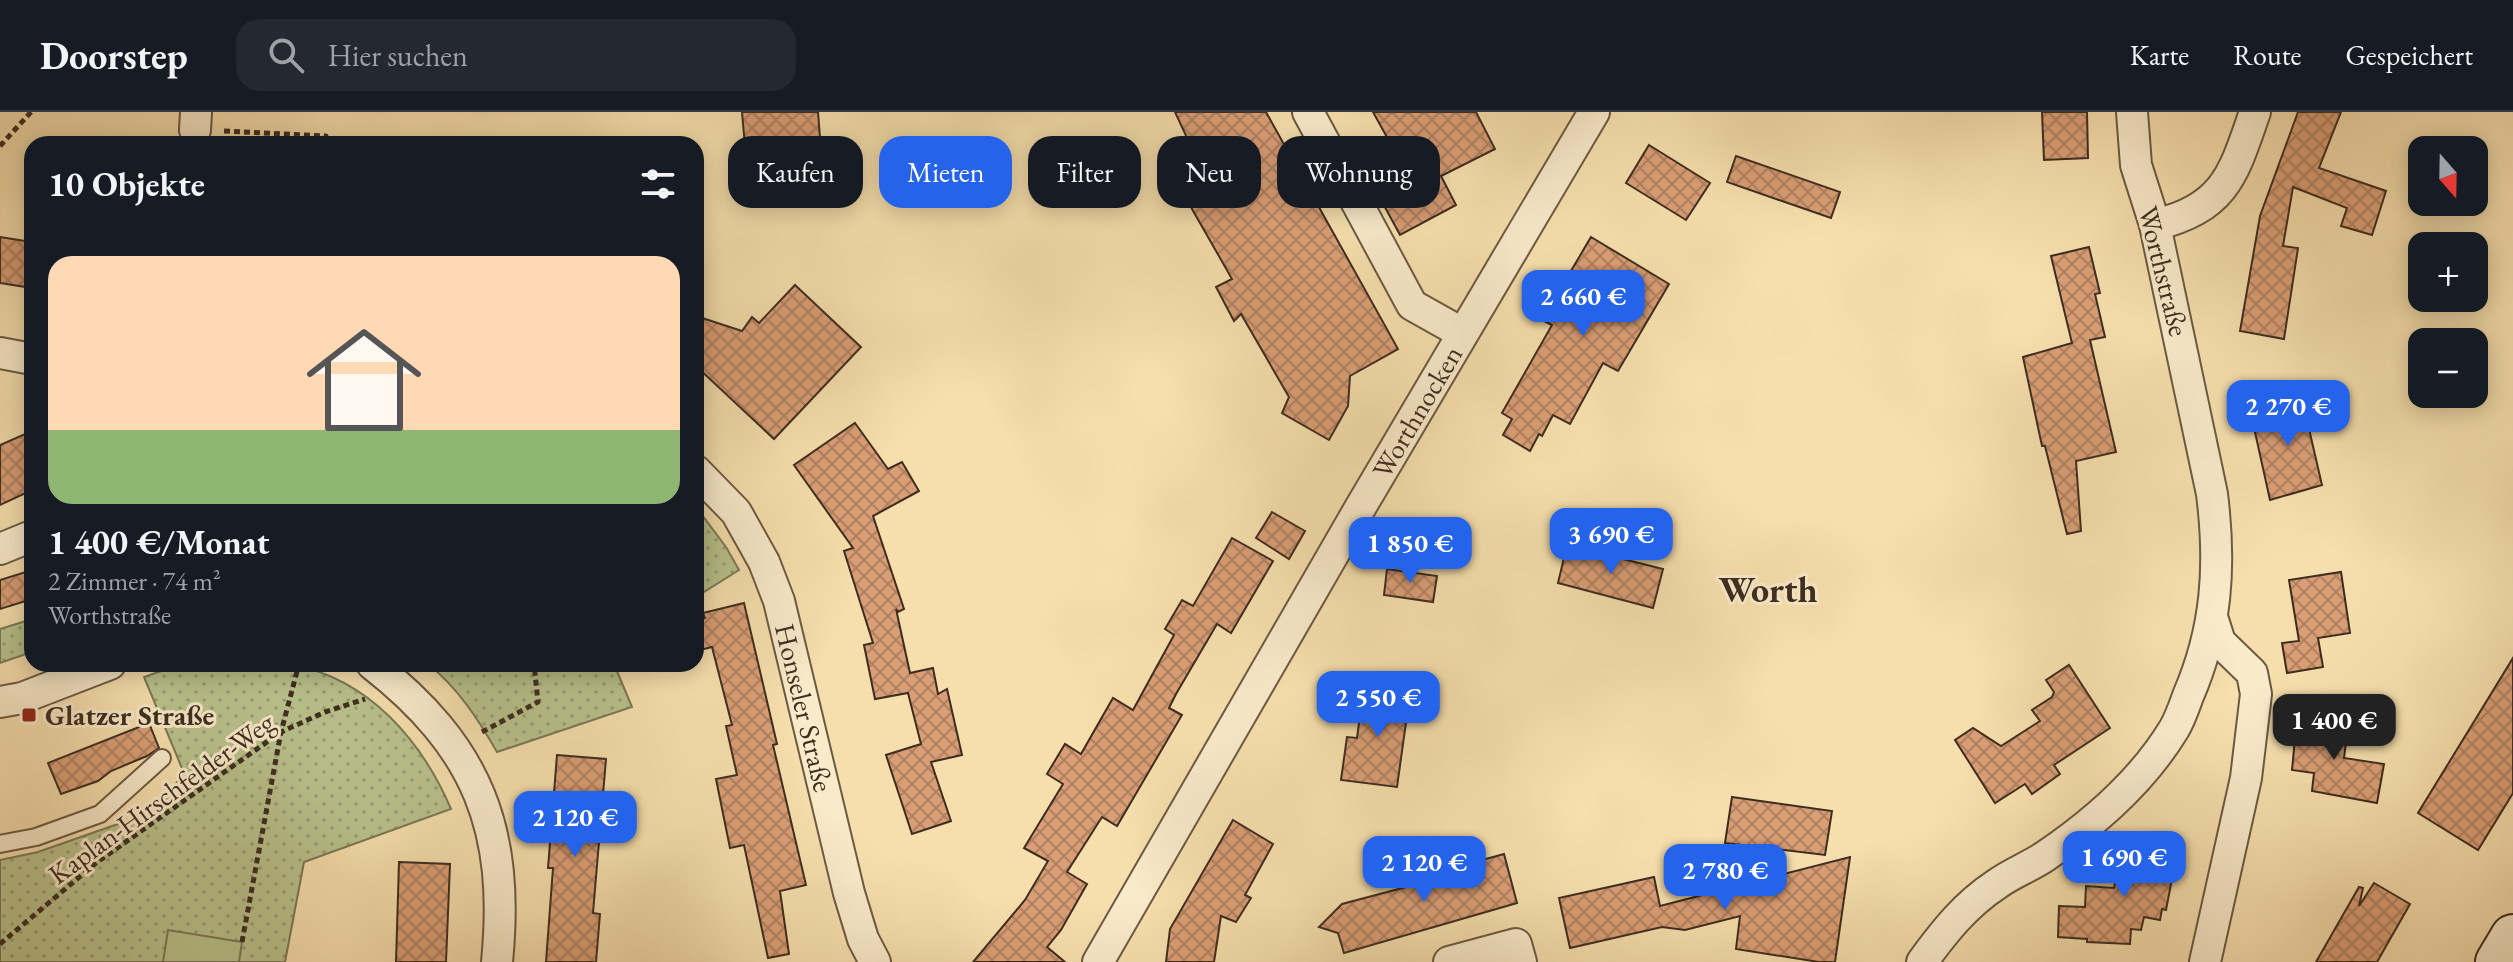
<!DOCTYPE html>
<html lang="de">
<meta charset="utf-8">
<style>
:root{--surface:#171b24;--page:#242831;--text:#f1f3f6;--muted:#9ea1a6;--line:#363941;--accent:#2563eb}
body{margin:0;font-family:"EB Garamond",serif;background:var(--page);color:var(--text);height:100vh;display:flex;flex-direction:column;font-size:30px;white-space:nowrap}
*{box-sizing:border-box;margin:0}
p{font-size:26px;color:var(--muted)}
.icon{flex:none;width:44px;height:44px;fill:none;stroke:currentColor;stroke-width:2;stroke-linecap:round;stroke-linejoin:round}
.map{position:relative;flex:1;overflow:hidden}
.drawer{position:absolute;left:24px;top:24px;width:680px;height:536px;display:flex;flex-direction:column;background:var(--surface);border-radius:24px;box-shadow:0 4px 20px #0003}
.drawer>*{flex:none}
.top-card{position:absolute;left:728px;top:24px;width:760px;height:72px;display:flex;gap:16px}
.needle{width:52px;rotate:160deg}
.controls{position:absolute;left:2408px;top:24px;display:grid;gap:16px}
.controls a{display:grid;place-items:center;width:80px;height:80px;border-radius:16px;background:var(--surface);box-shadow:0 4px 20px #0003;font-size:40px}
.price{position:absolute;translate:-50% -68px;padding:0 18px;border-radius:16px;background:var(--accent);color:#fff;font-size:26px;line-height:52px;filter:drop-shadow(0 2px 4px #0008)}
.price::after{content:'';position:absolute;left:50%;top:48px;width:24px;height:18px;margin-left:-12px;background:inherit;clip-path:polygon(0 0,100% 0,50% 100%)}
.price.selected{background:#222;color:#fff}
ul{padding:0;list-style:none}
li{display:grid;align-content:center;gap:16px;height:424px;padding:0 24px}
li+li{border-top:2px solid var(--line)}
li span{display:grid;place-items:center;height:248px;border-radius:24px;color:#555}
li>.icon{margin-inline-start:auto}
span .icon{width:144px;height:144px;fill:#fffc;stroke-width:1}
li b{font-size:34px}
h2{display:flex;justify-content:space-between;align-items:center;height:96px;padding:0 24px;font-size:34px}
.chip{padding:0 28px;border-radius:24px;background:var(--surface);box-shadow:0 4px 20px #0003;font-size:28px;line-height:72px}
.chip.selected{background:var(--accent);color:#fff}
header{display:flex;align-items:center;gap:48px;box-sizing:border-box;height:112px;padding:0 40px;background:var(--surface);border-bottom:2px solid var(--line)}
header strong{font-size:38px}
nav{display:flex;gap:44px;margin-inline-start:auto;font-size:28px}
.search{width:560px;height:72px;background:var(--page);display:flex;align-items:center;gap:20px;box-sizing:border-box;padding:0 28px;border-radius:24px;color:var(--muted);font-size:30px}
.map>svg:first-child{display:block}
.park{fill:url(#park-dots);stroke:#7b7856;stroke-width:2}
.garden{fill:#b9c28d;stroke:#7b7856;stroke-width:2}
.building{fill:url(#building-cross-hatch);stroke:#3d2d20;stroke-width:2}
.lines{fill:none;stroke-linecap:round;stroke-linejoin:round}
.lane-casing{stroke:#6b5a43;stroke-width:20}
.street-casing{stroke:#6b5a43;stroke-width:34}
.secondary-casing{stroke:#3d2d20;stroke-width:48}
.path{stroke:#3d2d20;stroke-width:5;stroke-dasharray:6 4;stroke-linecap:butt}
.lane{stroke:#f9eaca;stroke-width:16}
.street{stroke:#f9eaca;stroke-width:30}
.secondary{stroke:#f9eaca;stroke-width:44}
.poi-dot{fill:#8f2418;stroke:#f9eaca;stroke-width:3}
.labels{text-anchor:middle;stroke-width:6;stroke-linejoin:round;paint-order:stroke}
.street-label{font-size:28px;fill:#3d2d20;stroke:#f9eaca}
.poi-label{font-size:28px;font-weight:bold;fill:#3d2d20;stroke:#f9eaca;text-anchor:start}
.district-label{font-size:36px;font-weight:bold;fill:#3d2d20;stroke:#f9eaca}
</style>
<header>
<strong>Doorstep</strong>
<div class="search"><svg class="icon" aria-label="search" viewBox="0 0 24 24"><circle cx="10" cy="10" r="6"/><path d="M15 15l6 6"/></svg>Hier suchen</div>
<nav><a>Karte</a><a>Route</a><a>Gespeichert</a></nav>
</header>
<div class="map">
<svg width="2513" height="850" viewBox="0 0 2513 850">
<defs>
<pattern id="park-dots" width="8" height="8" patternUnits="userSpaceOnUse" patternTransform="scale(2)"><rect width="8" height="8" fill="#b9c28d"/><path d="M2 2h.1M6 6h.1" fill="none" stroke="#989e73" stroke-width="1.8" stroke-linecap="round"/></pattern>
<pattern id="building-cross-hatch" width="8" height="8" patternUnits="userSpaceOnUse" patternTransform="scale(2)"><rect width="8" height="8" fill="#d99e75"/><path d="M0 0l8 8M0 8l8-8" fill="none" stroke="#b18160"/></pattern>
</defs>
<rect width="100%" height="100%" fill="#f6dfad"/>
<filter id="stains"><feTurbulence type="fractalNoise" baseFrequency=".0025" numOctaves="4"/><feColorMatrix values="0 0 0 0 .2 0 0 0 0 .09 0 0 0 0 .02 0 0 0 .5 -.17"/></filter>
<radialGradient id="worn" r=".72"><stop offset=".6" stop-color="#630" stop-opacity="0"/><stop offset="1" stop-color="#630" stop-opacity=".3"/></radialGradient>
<g class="park">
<polygon points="696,395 726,435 739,458 696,485"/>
<polygon points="32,501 32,540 0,551 0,517 29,508 28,502"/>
<path d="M181 552C213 552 263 547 293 553 369 567 422 629 451 697L304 750 285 850H0V748L38 740 155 699 184 661 144 565Z"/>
<path d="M428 552H614L632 595 497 640C478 607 458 576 428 552Z"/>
</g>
<polygon class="garden" points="168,818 242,830 239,850 163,850"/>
<g class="building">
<polygon points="742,0 818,0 822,52 805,54 807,76 749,80"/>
<polygon points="1175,0 1266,0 1398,237 1350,264 1348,294 1329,328 1282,301 1289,285 1241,202 1234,209 1216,175 1232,167 1188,90 1193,88 1182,68 1202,58"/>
<polygon points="1373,0 1476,0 1495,37 1441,64 1456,93 1400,123 1367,62 1398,45"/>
<polygon points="2042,0 2087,0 2088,46 2044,48"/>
<polygon points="2298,0 2341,0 2319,56 2386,79 2372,123 2341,114 2347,96 2293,75 2283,134 2298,136 2284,227 2240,219 2260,104"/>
<polygon points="1649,33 1710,71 1686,108 1626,71"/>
<polygon points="1736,44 1840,80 1831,106 1727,70"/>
<polygon points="0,125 32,130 32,176 0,171"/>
<polygon points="1591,125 1669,172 1618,259 1603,251 1570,312 1553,303 1542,324 1539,322 1530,339 1503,323 1512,307 1502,301 1552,213 1542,208"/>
<polygon points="2089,135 2100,181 2095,182 2105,225 2090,228 2116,340 2076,349 2081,419 2067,422 2045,334 2042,334 2023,245 2072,231 2051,144"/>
<polygon points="795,173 861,235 774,327 696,254 696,204 742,219 752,205 759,211"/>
<polygon points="2314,287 2320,315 2309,317 2322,373 2270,388 2251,302"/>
<polygon points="855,311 888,357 902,350 919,379 873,404 904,497 898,500 896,497 910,561 933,556 938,582 947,577 962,643 931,650 951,709 912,722 886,643 921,632 908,581 875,587 864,533 873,531 844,439 853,436 794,353"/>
<polygon points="32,319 32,378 0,393 0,333"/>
<polygon points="1272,400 1305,419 1289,447 1256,426"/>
<polygon points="1232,426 1273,449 1231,521 1217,512 1176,582 1169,596 1182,603 1117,714 1102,705 1067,760 1087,772 1061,818 1047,835 1065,850 973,850 1025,788 1048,749 1024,736 1063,672 1047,662 1065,632 1081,642 1113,586 1133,598 1174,523 1165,517 1182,488 1193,494"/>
<polygon points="1567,433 1663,457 1653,496 1558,471"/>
<polygon points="1387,457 1437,464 1433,490 1384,483"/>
<polygon points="32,458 32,487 0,497 0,468"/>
<polygon points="2341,460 2350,521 2318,526 2323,555 2287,561 2282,531 2299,529 2289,468"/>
<polygon points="744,491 777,632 773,633 806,773 780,779 789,842 768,846 744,733 730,736 716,667 737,663 726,614 732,613 712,535 696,539 696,508 705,506 703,501"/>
<polygon points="2513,546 2513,681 2478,738 2418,701"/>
<polygon points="2069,553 2110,616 2054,653 2060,662 2032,682 2025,672 1995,691 1955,628 1973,616 2001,634 2040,609 2032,598 2052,585 2054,580 2046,568"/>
<polygon points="1364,574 1410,582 1397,675 1341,668 1347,625 1357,626"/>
<polygon points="2297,606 2348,614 2344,646 2384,652 2377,691 2312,679 2314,661 2292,658"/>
<polygon points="149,611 159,636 147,644 111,659 98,669 61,682 48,651"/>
<polygon points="557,643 606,647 593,801 600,802 596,850 546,850 553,756 548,756"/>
<polygon points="1732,685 1832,699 1825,743 1725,731"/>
<polygon points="1233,708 1273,732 1245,783 1251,786 1236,810 1221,804 1214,850 1166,850 1170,817"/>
<polygon points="2148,725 2179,731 2166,798 2162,797 2160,808 2144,805 2141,818 2131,817 2130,832 2087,830 2087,827 2058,825 2059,794 2085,795 2086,774 2114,776 2120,749 2143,754"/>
<polygon points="1504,742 1517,791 1344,841 1338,821 1319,815 1342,792 1410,774 1409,768"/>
<polygon points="1850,745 1835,850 1819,850 1736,837 1740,804 1685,818 1662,815 1570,836 1559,786 1654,765 1660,794"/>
<polygon points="399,750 450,752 446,850 396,850"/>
<polygon points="2374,771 2410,792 2377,850 2316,850 2359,775 2363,776 2359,794"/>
</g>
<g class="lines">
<defs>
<polyline id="lane" points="0,732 36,725 100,702 162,646"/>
<g id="street">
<polyline points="1308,0 1412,193 1462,221"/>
<polyline points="195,18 196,0"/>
<path d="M2155 113C2226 95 2233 63 2255 0"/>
<polyline points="0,241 32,247"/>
<path id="s1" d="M696 359 736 400 764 450 779 489 849 781 863 827 875 850"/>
<polyline points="0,437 32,424"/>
<path d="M372 552C478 635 510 717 497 850"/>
<polyline points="0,590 22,586 110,552"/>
<path id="s2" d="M1098 850 1360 396 1594 0"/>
<polyline points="1449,850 1516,832 1521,850"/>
<path d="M1922 850C1944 820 1965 793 1997 772 2012 761 2029 755 2044 745 2093 712 2143 668 2174 617 2180 607 2184 595 2188 584 2217 517 2221 454 2212 382L2155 113 2136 53 2132 0"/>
<polyline points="2205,850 2246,666 2256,582 2252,561 2220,530 2213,508"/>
</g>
<polyline id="secondary" points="2498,850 2513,825"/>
</defs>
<use href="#lane" class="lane-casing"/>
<use href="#street" class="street-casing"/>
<use href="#secondary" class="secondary-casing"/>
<g class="path">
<polyline points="224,19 326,24 325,32"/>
<polyline points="0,34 31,0"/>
<polyline points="428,558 438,552"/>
<polyline points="482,620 538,590 534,552"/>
<polyline points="242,830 281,620 299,552"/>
<polyline points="0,832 96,751 281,620 325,600 365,587"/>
</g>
<use href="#lane" class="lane"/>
<use href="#street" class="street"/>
<use href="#secondary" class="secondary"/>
</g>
<rect class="poi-dot" x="21" y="595" width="16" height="16" rx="4"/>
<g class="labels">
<g class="street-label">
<text transform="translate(2164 159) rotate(76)" y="10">Worthstraße</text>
<text dy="10" stroke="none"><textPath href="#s2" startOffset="636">Worthnocken</textPath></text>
<text dy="10" stroke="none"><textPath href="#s1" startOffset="266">Honseler Straße</textPath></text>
<text transform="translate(161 686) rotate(-36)" y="10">Kaplan-Hirschfelder-Weg</text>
</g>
<g class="poi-label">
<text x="45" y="613">Glatzer Straße</text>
</g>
<g class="district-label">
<text x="1768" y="490">Worth</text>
</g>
</g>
<rect width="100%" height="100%" filter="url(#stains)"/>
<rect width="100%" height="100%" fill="url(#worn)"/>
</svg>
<div class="controls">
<a><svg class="needle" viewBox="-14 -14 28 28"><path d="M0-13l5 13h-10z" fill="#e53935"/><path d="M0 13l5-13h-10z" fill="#9ea1a6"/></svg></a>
<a>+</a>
<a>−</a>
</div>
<b class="price" style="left:1583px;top:226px">2 660 €</b>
<b class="price" style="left:2288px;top:336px">2 270 €</b>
<b class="price" style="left:1611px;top:464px">3 690 €</b>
<b class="price" style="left:1410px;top:473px">1 850 €</b>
<b class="price" style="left:1378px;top:627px">2 550 €</b>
<b class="price selected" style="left:2334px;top:650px">1 400 €</b>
<b class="price" style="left:575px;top:747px">2 120 €</b>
<b class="price" style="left:2124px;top:787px">1 690 €</b>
<b class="price" style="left:1424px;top:792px">2 120 €</b>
<b class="price" style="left:1725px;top:800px">2 780 €</b>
<div class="top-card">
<a class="chip">Kaufen</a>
<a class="chip selected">Mieten</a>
<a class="chip">Filter</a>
<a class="chip">Neu</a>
<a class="chip">Wohnung</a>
</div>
<section class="drawer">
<h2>10 Objekte<svg class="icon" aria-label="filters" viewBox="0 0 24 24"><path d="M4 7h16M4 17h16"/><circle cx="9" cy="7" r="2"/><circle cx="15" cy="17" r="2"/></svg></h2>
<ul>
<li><span style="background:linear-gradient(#ffd9b3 70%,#8fb573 0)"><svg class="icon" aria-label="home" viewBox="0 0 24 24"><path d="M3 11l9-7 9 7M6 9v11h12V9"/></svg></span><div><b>1 400 €/Monat</b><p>2 Zimmer · 74 m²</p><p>Worthstraße</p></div></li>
</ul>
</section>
</div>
